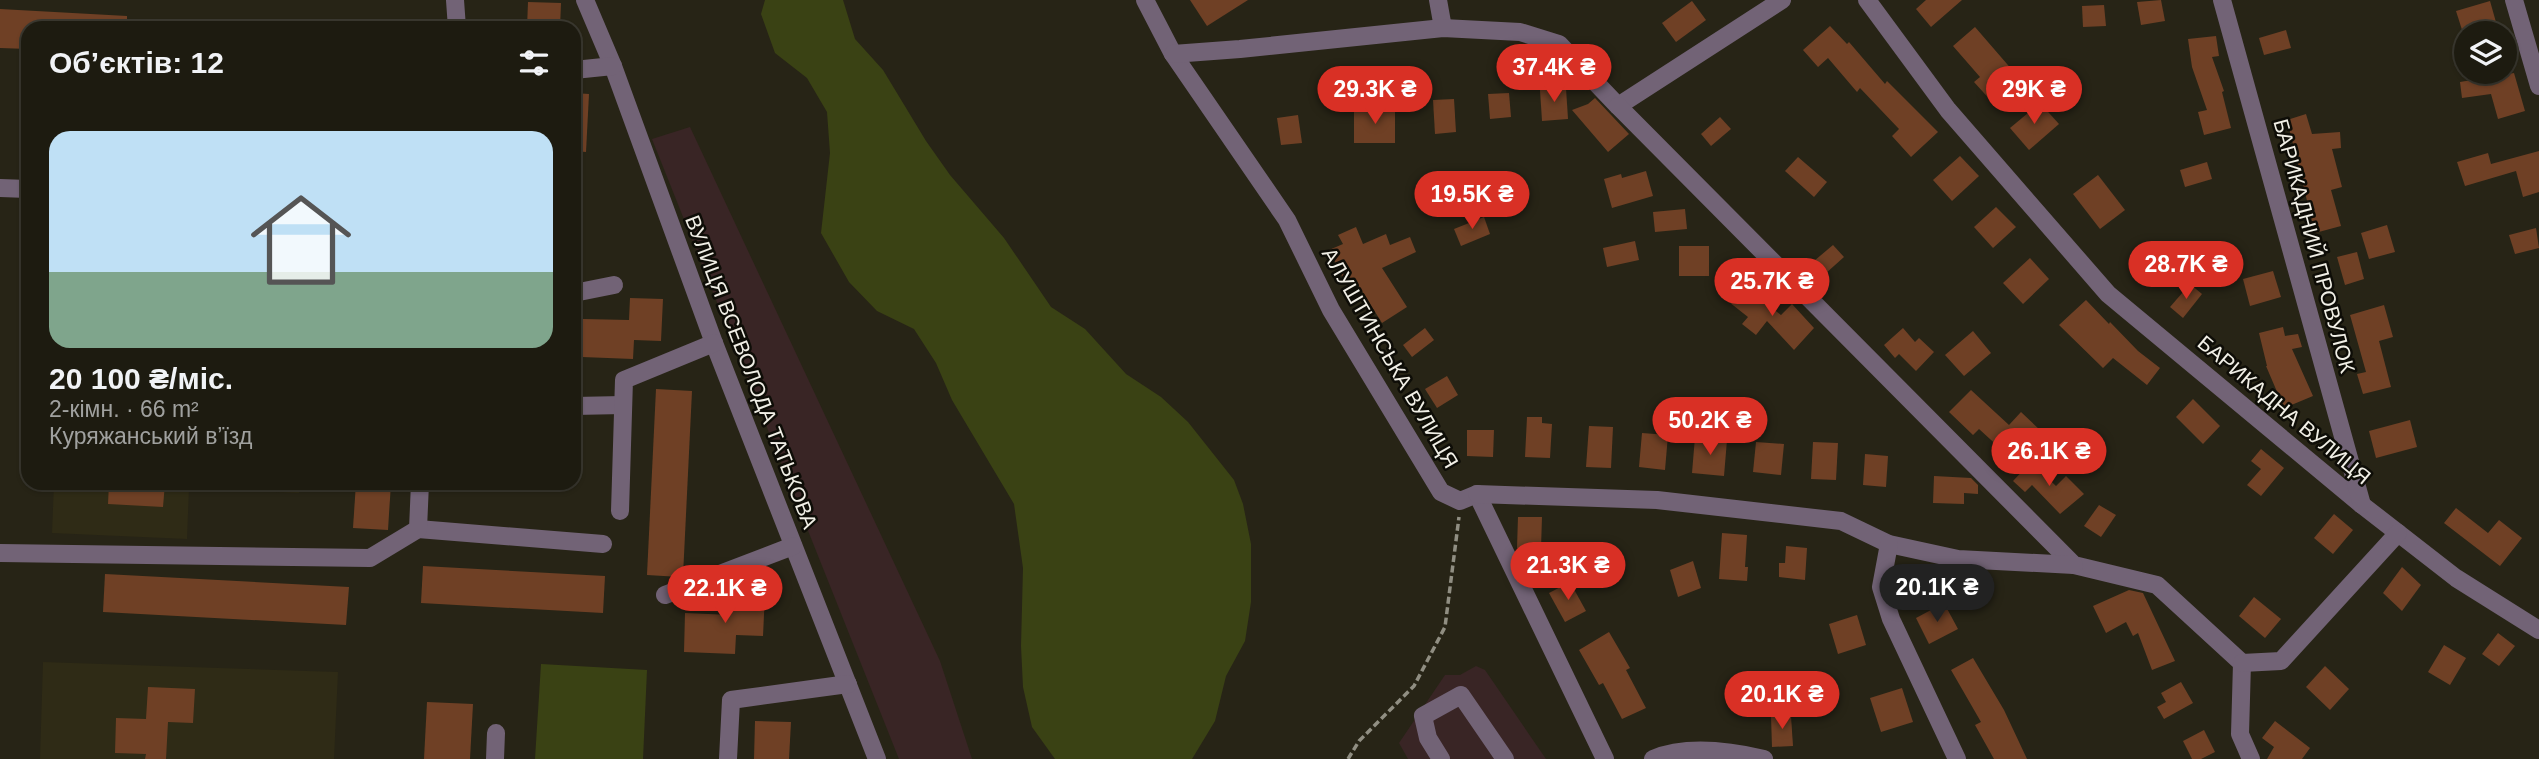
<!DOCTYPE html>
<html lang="uk">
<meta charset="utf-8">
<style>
:root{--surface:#1d1b10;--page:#252419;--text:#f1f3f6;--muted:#a0a19f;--line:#3b3930;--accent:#d93025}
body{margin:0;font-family:Helvetica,sans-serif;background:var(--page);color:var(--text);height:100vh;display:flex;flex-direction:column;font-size:26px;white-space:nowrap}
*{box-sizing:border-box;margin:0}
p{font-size:23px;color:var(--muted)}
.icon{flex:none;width:38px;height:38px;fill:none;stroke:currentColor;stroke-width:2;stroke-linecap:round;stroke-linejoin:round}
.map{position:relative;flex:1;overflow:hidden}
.drawer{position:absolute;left:21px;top:21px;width:560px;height:469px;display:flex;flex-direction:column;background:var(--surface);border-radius:21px;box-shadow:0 2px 5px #0004,0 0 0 2px var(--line)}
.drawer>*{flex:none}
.buttons{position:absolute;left:2454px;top:21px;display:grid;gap:14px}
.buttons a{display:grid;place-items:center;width:63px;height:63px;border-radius:50%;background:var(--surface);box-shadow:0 2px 5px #0004,0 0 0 2px var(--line);font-size:35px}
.price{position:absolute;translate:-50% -60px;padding:0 16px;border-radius:24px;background:var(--accent);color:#fff;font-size:23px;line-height:46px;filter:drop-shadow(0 2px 4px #0008)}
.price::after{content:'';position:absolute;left:50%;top:42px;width:21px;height:16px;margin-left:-10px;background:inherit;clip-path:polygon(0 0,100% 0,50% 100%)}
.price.current{background:#222;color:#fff}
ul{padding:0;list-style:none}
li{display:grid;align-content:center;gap:14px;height:371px;padding:0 28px}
li span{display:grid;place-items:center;height:217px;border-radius:21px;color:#555}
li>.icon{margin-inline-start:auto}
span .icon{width:126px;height:126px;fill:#fffc;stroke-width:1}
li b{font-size:30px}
h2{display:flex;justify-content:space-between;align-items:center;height:84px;padding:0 28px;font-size:30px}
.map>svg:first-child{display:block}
.built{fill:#2f2b16}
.industrial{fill:#392525}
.green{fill:#3a4214}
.building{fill:#6f4025}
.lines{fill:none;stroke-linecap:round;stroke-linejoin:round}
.path{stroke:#908e82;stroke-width:3.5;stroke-dasharray:7 3.5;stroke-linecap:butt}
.minor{stroke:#726376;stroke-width:18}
.labels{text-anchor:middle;stroke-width:5;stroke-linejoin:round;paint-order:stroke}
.street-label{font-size:21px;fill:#f1efe6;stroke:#0e0d07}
</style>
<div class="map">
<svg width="2539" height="759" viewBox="0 0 2539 759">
<rect width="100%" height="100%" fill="#272416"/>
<g class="built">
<polygon points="54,483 299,483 299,493 189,488 187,539 52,533"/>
<polygon points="43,662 338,672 334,759 40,759"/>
</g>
<g class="industrial">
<polygon points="690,127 940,661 972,759 899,759 652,139"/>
<polygon points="1476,666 1485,670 1546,759 1408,759 1399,743 1445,675 1460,675"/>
</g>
<g class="green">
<polygon points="765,0 843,0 855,39 883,70 926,141 950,175 1004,238 1051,307 1085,329 1126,374 1161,397 1188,422 1234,480 1243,504 1251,544 1251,602 1245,641 1226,676 1215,721 1192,759 1055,759 1032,727 1023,687 1021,646 1023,568 1014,504 952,400 936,363 914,329 877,311 849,282 821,233 830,153 827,112 807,78 775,53 761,14"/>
<polygon points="541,664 647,670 643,759 535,759"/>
</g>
<g class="building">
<polygon points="1190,0 1248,0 1207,26"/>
<polygon points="1926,0 1962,0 1931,27 1916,9"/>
<polygon points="2161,0 2165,21 2141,25 2137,2"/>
<polygon points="1692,1 1706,20 1676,42 1662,23"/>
<polygon points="2490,1 2499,33 2463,33 2456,11"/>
<polygon points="528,2 561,3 560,28 527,28"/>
<polygon points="2104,5 2106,26 2083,27 2082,6"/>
<polygon points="0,9 127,16 127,28 28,28 28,49 0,48"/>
<polygon points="1830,26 1847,44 1849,42 1885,84 1887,81 1938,132 1911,157 1892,136 1899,129 1860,88 1857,92 1828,58 1818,67 1803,50"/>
<polygon points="1975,27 2020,79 1993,103 1974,82 1980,77 1953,46"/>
<polygon points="2286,30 2291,48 2264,55 2259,38"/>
<polygon points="2216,36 2219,56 2212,57 2224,91 2222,92 2231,128 2204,135 2198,112 2207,110 2192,67 2188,39"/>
<polygon points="2514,73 2525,111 2498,119 2491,94 2462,98 2460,82"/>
<polygon points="1566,88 1568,119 1542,121 1540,90"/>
<polygon points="574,93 589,94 586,152 574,151"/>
<polygon points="1509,93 1511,117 1490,119 1488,94"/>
<polygon points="1595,98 1629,134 1608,152 1572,110 1588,104"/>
<polygon points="1454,99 1456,132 1435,134 1433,100"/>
<polygon points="2040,103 2059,124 2029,150 2010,128"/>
<polygon points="1395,108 1395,143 1354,143 1354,109"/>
<polygon points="2306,114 2312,134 2340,132 2341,148 2332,149 2342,187 2331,190 2341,226 2315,233 2287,120"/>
<polygon points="1298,115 1302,143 1281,145 1277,118"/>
<polygon points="1720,117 1731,129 1711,146 1701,134"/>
<polygon points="2539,151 2539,192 2523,197 2516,171 2465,186 2457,162 2488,153 2491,164"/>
<polygon points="1960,156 1979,176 1952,201 1933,180"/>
<polygon points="1798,157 1827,182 1814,197 1785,171"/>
<polygon points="2207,162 2212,179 2185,187 2180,170"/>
<polygon points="1646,171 1653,196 1612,208 1604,179 1621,174 1622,178"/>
<polygon points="2098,175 2125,210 2100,229 2073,194"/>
<polygon points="1996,207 2016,227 1993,248 1974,227"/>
<polygon points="1685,209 1687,229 1655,232 1653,212"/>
<polygon points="1484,217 1490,234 1461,246 1454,229"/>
<polygon points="2387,225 2395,252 2369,259 2361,233"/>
<polygon points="1356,227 1363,244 1386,234 1390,245 1410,237 1416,252 1382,268 1407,307 1382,323 1355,280 1346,284 1329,250 1343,244 1338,235"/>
<polygon points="2536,228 2539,248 2515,254 2509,235"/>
<polygon points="1635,241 1639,260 1607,267 1603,248"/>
<polygon points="1833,245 1844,257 1825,274 1814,261"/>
<rect x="1679" y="246" width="30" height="30"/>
<polygon points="2357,252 2364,279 2345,285 2337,257"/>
<polygon points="2030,258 2049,279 2023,304 2003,283"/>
<polygon points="2273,271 2281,297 2250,306 2243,279"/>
<polygon points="2190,284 2202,294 2183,318 2170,307"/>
<polygon points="1742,285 1781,315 1792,304 1814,328 1794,350 1767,321 1756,335 1742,324 1748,317 1729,302"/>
<polygon points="630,298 663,299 661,341 634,340 633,359 582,357 583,319 629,320"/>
<polygon points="2086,300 2109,324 2110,322 2138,351 2160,368 2147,385 2113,358 2103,368 2059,325"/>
<polygon points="2384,305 2393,337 2379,341 2391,387 2363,394 2357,374 2366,372 2350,315"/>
<polygon points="2283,327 2285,336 2298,334 2302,347 2292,349 2313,396 2284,408 2266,366 2267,366 2259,333"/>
<polygon points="1425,328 1434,340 1412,357 1403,345"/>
<polygon points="1903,328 1915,342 1919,338 1934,352 1916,371 1899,354 1895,358 1884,345"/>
<polygon points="1973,331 1991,353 1964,376 1945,355"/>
<polygon points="1447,376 1458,395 1437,408 1425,389"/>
<polygon points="656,389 692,391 683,576 680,577 647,575"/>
<polygon points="1971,390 2009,425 2021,412 2041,431 2013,460 1979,429 1973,435 1949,412"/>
<polygon points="2193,399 2220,426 2203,444 2176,417"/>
<polygon points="1527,417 1542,417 1542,423 1552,424 1550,458 1525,457"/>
<polygon points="2410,420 2417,447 2376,458 2369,431"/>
<polygon points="1589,426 1613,427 1611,468 1586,467"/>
<polygon points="1467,430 1494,430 1493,457 1467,456"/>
<polygon points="1642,433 1668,435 1665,470 1639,467"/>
<polygon points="1695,437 1727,440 1724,476 1692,473"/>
<polygon points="1756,442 1784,444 1781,475 1753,472"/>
<polygon points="1813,442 1838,443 1836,480 1811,479"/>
<polygon points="2261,449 2284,468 2261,496 2247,485 2261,469 2251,461"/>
<polygon points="1865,454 1888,456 1886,487 1863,485"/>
<polygon points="2031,462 2056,486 2066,476 2084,494 2060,514 2032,485 2025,492 2013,481"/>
<polygon points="1934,476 1971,478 1978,485 1978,494 1964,493 1964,504 1933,503"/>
<polygon points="109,483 165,483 163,507 108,504"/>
<polygon points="356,483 391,483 388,530 353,528"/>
<polygon points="2099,505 2116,515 2101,537 2084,526"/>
<polygon points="2456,508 2488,533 2499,520 2522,538 2500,566 2444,523"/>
<polygon points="2334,514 2353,530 2333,554 2314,538"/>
<polygon points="1518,517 1542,517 1541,548 1517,548"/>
<polygon points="1722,533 1747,535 1745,567 1748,567 1747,581 1719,579"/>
<polygon points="1786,546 1807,548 1805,580 1779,577 1779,563 1785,563"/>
<polygon points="1693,561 1701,588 1678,597 1670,570"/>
<polygon points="423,566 605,576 603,613 421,603"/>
<polygon points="2402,567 2421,585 2402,611 2383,593"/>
<polygon points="105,574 349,587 346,625 103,612"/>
<polygon points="1570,582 1586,611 1565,622 1549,593"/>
<polygon points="2129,590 2143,593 2175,661 2152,670 2138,633 2133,636 2126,622 2106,633 2093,606"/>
<polygon points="732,592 765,593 763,636 736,635 735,654 684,652 685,613 731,615"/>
<polygon points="2254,597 2281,619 2265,638 2239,616"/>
<polygon points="1944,603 1958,629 1929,644 1916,618"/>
<polygon points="1857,615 1866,645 1838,654 1829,624"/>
<polygon points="1609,632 1630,668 1626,670 1646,708 1622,719 1603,683 1599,685 1579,650"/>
<polygon points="2498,633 2515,646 2499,666 2482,654"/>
<polygon points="2444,645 2466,658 2450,685 2428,672"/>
<polygon points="1973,658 2004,710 2027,759 1994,759 1975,725 1981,722 1951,670"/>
<polygon points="2325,666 2349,689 2330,710 2306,687"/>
<polygon points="2181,682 2193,703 2164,719 2157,707 2166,702 2161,693"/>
<polygon points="148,687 195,689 193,723 168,722 166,759 145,759 146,754 115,753 116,718 146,719"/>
<polygon points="1902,688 1913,722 1881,732 1870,698"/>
<polygon points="427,702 473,704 470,759 424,759"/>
<polygon points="1771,716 1791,716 1793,746 1772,747"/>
<polygon points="755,721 791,722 789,759 754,759"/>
<polygon points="2275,721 2310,748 2302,759 2267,759 2274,747 2262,738"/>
<polygon points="2204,730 2215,752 2201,759 2192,759 2183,741"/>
</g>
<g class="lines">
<polyline class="path" points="1348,759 1359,741 1414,686 1445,627 1459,517"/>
<g class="minor">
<polyline points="455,0 457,28"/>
<polyline points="585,0 613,66 714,343 877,759"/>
<polyline points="1145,0 1173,54 1287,220 1331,310 1441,492 1460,501 1477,494 1605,759"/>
<polyline points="1438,0 1443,28"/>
<polyline points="1867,0 1948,110 2108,294 2362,505 2456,578 2539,630"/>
<polyline points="2222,0 2362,505"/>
<polyline points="2514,0 2539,86"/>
<polyline points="1173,54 1240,49 1443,28 1520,32 1559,44 1618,106 1782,0"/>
<polyline points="574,70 613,66"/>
<polyline points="1618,106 2074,565 2157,585 2242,663 2240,734 2251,759"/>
<polyline points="0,188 28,189"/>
<polyline points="574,293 614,285"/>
<polyline points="574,406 623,405"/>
<polyline points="1477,494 1657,500 1841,521 1889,544 1958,559 2074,565"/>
<polyline points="620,511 624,380 714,343"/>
<polyline points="418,529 603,544"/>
<polyline points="1889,544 1881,587 1891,619 1957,759"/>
<polyline points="0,553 370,558 418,529 420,483"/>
<polyline points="665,595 793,546"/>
<polyline points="2242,663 2281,661 2398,533"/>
<polyline points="495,759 496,733"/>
<polyline points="728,759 731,700 848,684"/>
<polyline points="1441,759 1428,738 1423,716 1461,695 1505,759"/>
<path d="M1653 759C1686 745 1730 751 1764 759"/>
</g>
</g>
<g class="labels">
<g class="street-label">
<text transform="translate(2314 246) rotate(75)" y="7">БАРИКАДНИЙ ПРОВУЛОК</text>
<text transform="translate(1390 358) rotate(60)" y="7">АЛУШТИНСЬКА ВУЛИЦЯ</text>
<text transform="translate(751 372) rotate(69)" y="7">ВУЛИЦЯ ВСЕВОЛОДА ТАТЬКОВА</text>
<text transform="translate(2284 410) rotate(40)" y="7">БАРИКАДНА ВУЛИЦЯ</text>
</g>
</g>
</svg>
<div class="buttons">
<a><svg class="icon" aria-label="layers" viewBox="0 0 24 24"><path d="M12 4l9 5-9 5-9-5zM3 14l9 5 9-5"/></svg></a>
</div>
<b class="price" style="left:1554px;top:104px">37.4K ₴</b>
<b class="price" style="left:1375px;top:126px">29.3K ₴</b>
<b class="price" style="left:2034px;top:126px">29K ₴</b>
<b class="price" style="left:1472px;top:231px">19.5K ₴</b>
<b class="price" style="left:2186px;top:301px">28.7K ₴</b>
<b class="price" style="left:1772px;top:318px">25.7K ₴</b>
<b class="price" style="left:1710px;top:457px">50.2K ₴</b>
<b class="price" style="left:2049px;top:488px">26.1K ₴</b>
<b class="price" style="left:1568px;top:602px">21.3K ₴</b>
<b class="price current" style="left:1937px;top:624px">20.1K ₴</b>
<b class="price" style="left:725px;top:625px">22.1K ₴</b>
<b class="price" style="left:1782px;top:731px">20.1K ₴</b>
<section class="drawer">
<h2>Об’єктів: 12<svg class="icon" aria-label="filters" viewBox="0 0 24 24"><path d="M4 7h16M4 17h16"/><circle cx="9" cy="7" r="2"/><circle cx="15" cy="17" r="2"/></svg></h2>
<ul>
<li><span style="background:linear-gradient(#bfe0f5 65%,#7fa58c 0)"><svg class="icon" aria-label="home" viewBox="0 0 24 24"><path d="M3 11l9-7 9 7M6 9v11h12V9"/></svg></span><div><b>20 100 ₴/міс.</b><p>2-кімн. · 66 m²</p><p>Куряжанський в’їзд</p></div></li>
</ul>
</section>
</div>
